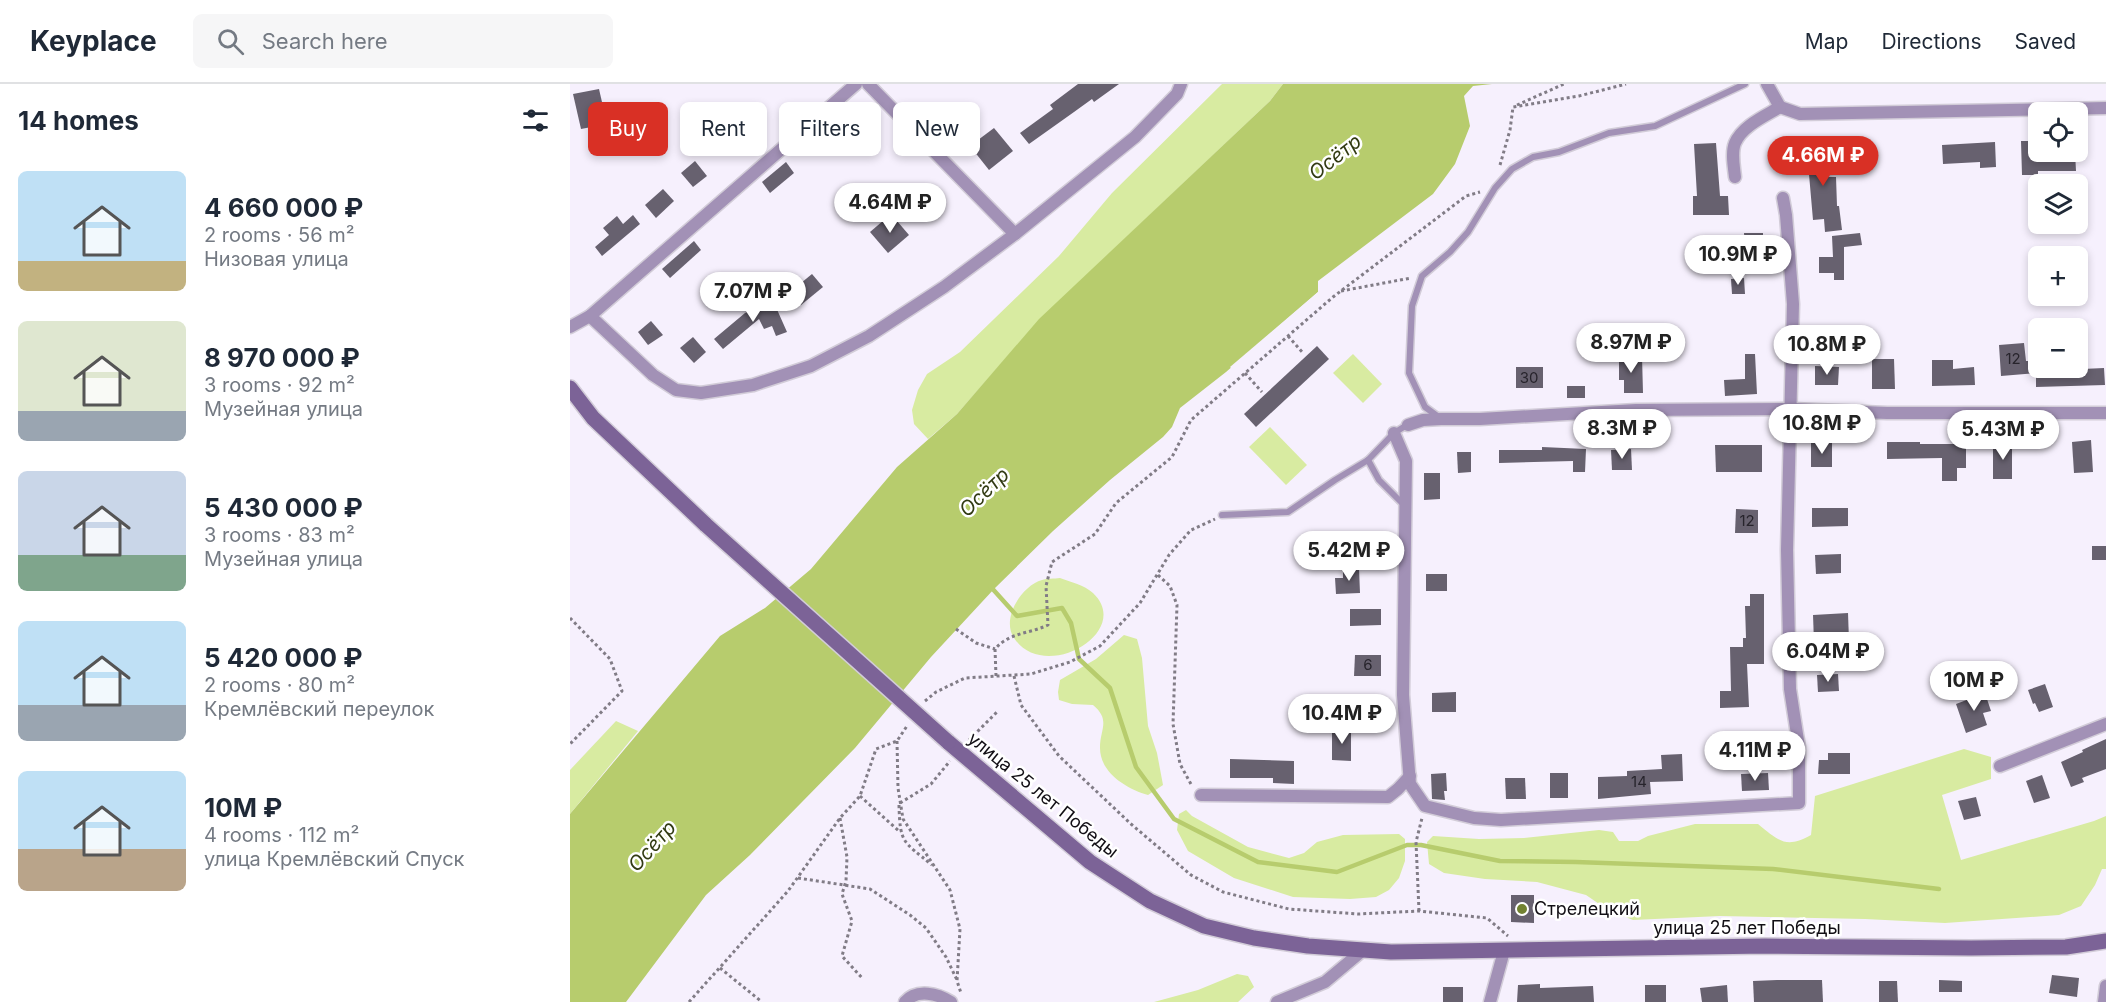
<!DOCTYPE html>
<meta charset="utf-8">
<style>
:root{--surface:#fff;--page:#f6f6f7;--text:#1f2937;--muted:#747a83;--line:#e0e1e3;--accent:#d93025}
body{margin:0;font-family:Inter,sans-serif;background:var(--page);color:var(--text);height:100vh;display:flex;flex-direction:column;font-size:22px;white-space:nowrap}
*{box-sizing:border-box;margin:0}
p{font-size:20px;color:var(--muted)}
.icon{flex:none;width:33px;height:33px;fill:none;stroke:currentColor;stroke-width:2;stroke-linecap:round;stroke-linejoin:round}
.map{position:relative;flex:1;overflow:hidden}
.details{display:flex;flex-direction:column;background:var(--surface);width:570px}
.details>*{flex:none}
.top-card{position:absolute;left:18px;top:18px;width:570px;height:54px;display:flex;gap:12px}
.controls{position:absolute;left:1458px;top:18px;display:grid;gap:12px}
.controls a{display:grid;place-items:center;width:60px;height:60px;border-radius:9px;background:var(--surface);box-shadow:0 3px 9px #0003;font-size:30px}
.price{position:absolute;translate:-50% -51px;padding:0 14px;border-radius:21px;background:#fff;color:#222;font-size:20px;line-height:39px;filter:drop-shadow(0 2px 3px #0008)}
.price::after{content:'';position:absolute;left:50%;top:36px;width:18px;height:14px;margin-left:-9px;background:inherit;clip-path:polygon(0 0,100% 0,50% 100%)}
.price.active{background:var(--accent);color:#fff}
ul{padding:0;list-style:none}
li{display:flex;align-items:center;gap:18px;height:150px;padding:0 18px}
li span{display:grid;place-items:center;flex:none;width:168px;height:120px;border-radius:9px;color:#555}
li>.icon{margin-inline-start:auto}
span .icon{width:72px;height:72px;fill:#fffc;stroke-width:1}
li b{font-size:26px}
h2{display:flex;justify-content:space-between;align-items:center;height:72px;padding:0 18px;font-size:26px}
.tag{padding:0 21px;border-radius:9px;background:var(--surface);box-shadow:0 3px 9px #0003;font-size:21px;line-height:54px}
.tag.active{background:var(--accent);color:#fff}
header{display:flex;align-items:center;gap:36px;box-sizing:border-box;height:84px;padding:0 30px;background:var(--surface);border-bottom:2px solid var(--line)}
header strong{font-size:28px}
nav{display:flex;gap:33px;margin-inline-start:auto;font-size:21px}
.search{width:420px;height:54px;background:var(--page);display:flex;align-items:center;gap:15px;box-sizing:border-box;padding:0 21px;border-radius:9px;color:var(--muted);font-size:22px}
main{display:flex;flex:1;min-height:0}
.map>svg:first-child{display:block}
.green{fill:#d8eba1}
.water{fill:#b7cc6d}
.pier{fill:#f6f0fd}
.lines{fill:none;stroke-linecap:round;stroke-linejoin:round}
.stream{stroke:#b7cc6d;stroke-width:4.5}
.building{fill:#67616f}
.lane-casing{stroke:#d2ccd8;stroke-width:9}
.street-casing{stroke:#d2ccd8;stroke-width:15}
.secondary-casing{stroke:#d2ccd8;stroke-width:18}
.path{stroke:#817c86;stroke-width:3;stroke-dasharray:3 3;stroke-linecap:butt}
.lane{stroke:#a291b6;stroke-width:6}
.street{stroke:#a291b6;stroke-width:12}
.secondary{stroke:#7c6397;stroke-width:15}
.secondary-bridge-casing{stroke:#d2ccd8;stroke-width:18;stroke-linecap:butt}
.secondary-bridge{stroke:#7c6397;stroke-width:15}
.poi-dot{fill:#728231;stroke:#fff;stroke-width:2}
.labels{text-anchor:middle;stroke-width:5;stroke-linejoin:round;paint-order:stroke}
.number-label{font-size:15px;fill:#27242c}
.street-label{font-size:18px;fill:#120f15;stroke:#fff}
.poi-label{font-size:18px;fill:#120f15;stroke:#fff;text-anchor:start}
.water-label{font-size:20px;font-style:italic;fill:#323b13;stroke:#fff}
</style>
<header>
<strong>Keyplace</strong>
<div class="search"><svg class="icon" aria-label="search" viewBox="0 0 24 24"><circle cx="10" cy="10" r="6"/><path d="M15 15l6 6"/></svg>Search here</div>
<nav><a>Map</a><a>Directions</a><a>Saved</a></nav>
</header>
<main>
<section class="details">
<h2>14 homes<svg class="icon" aria-label="filters" viewBox="0 0 24 24"><path d="M4 7h16M4 17h16"/><circle cx="9" cy="7" r="2"/><circle cx="15" cy="17" r="2"/></svg></h2>
<ul>
<li><span style="background:linear-gradient(#bfe0f5 75%,#c2b280 0)"><svg class="icon" aria-label="home" viewBox="0 0 24 24"><path d="M3 11l9-7 9 7M6 9v11h12V9"/></svg></span><div><b>4 660 000 ₽</b><p>2 rooms · 56 m²</p><p>Низовая улица</p></div></li>
<li><span style="background:linear-gradient(#dfe7d0 75%,#9aa5b1 0)"><svg class="icon" aria-label="home" viewBox="0 0 24 24"><path d="M3 11l9-7 9 7M6 9v11h12V9"/></svg></span><div><b>8 970 000 ₽</b><p>3 rooms · 92 m²</p><p>Музейная улица</p></div></li>
<li><span style="background:linear-gradient(#c9d6e8 70%,#7fa58c 0)"><svg class="icon" aria-label="home" viewBox="0 0 24 24"><path d="M3 11l9-7 9 7M6 9v11h12V9"/></svg></span><div><b>5 430 000 ₽</b><p>3 rooms · 83 m²</p><p>Музейная улица</p></div></li>
<li><span style="background:linear-gradient(#bfe0f5 70%,#9aa5b1 0)"><svg class="icon" aria-label="home" viewBox="0 0 24 24"><path d="M3 11l9-7 9 7M6 9v11h12V9"/></svg></span><div><b>5 420 000 ₽</b><p>2 rooms · 80 m²</p><p>Кремлёвский переулок</p></div></li>
<li><span style="background:linear-gradient(#bfe0f5 65%,#b9a48a 0)"><svg class="icon" aria-label="home" viewBox="0 0 24 24"><path d="M3 11l9-7 9 7M6 9v11h12V9"/></svg></span><div><b>10M ₽</b><p>4 rooms · 112 m²</p><p>улица Кремлёвский Спуск</p></div></li>
</ul>
</section>
<div class="map">
<svg width="1536" height="918" viewBox="0 0 1536 918">
<rect width="100%" height="100%" fill="#f6f0fd"/>
<g class="green">
<polygon points="652,0 713,0 700,17 470,235 387,330 358,355 344,340 342,326 348,306 357,290 390,268 489,172 542,109"/>
<polygon points="783,270 812,300 793,319 763,289"/>
<polygon points="700,343 737,381 716,401 679,363"/>
<path d="M490 494C501 498 514 501 523 509 564 548 474 600 444 554 431 535 451 502 472 496 477 494 484 495 490 494Z"/>
<path d="M554 551 567 555 572 574 578 642 587 669 593 701 578 711C557 705 530 689 530 664 530 645 541 636 523 621L502 620 489 616 488 608 490 596 526 575Z"/>
<polygon points="46,637 68,647 0,730 0,686"/>
<path d="M1394 665 1421 673V695L1372 711 1391 776 1524 737 1536 732V785H1532L1525 801 1511 822 1489 831 1375 839 1295 835 1150 832 1063 836 1038 826 1016 811 967 798 915 795 874 789 859 780 857 758 863 752 909 755 954 754 1029 746 1043 748 1049 757H1068L1078 752 1125 740H1188C1209 757 1216 765 1241 751L1245 712Z"/>
<polygon points="616,726 622,732 678,763 719,774 734,769 747,758 773,751 829,750 835,755 835,777 829,794 819,806 806,813 780,815 723,813 664,794 618,767 607,746 609,730"/>
<polygon points="667,890 678,892 684,903 668,918 584,918 628,906"/>
</g>
<polygon class="water" points="713,0 922,0 903,2 894,12 900,42 885,80 863,110 748,197 748,208 656,288 610,324 602,343 593,353 540,396 483,447 424,505 361,573 285,664 180,771 136,811 56,918 0,918 0,730 150,552 195,524 241,485 327,383 387,330 469,235 700,17"/>
<polygon class="pier" points="748,208 750,210 662,285 660,283"/>
<g class="lines">
<polyline class="stream" points="420,502 447,532 492,524 501,539 509,575 540,604 566,683 604,735 688,778 767,788 837,761 851,761 930,777 1006,778 1203,785 1369,805"/>
</g>
<g class="building">
<polygon points="508,0 549,0 524,18 522,15 504,28 459,60 450,49 483,25 480,21"/>
<polygon points="29,5 37,40 11,45 3,10"/>
<polygon points="154,44 169,61 158,71 143,53"/>
<polygon points="424,44 443,67 419,86 400,62"/>
<polygon points="1255,54 1258,93 1266,93 1267,122 1269,122 1272,146 1255,148 1254,135 1243,136 1236,56"/>
<polygon points="1451,57 1467,57 1467,68 1505,68 1506,87 1468,87 1468,91 1452,91"/>
<polygon points="1425,58 1426,83 1410,84 1410,78 1373,80 1372,61"/>
<polygon points="1146,59 1150,112 1158,112 1159,131 1123,131 1123,112 1127,112 1124,60"/>
<polygon points="125,77 137,92 123,103 111,89"/>
<polygon points="216,78 224,89 200,109 192,98"/>
<polygon points="93,105 104,117 86,134 75,121"/>
<polygon points="321,130 339,151 318,169 300,148"/>
<polygon points="63,131 70,140 32,172 25,163 39,151 33,144 47,132 53,140"/>
<polygon points="1174,149 1193,149 1193,173 1176,173"/>
<polygon points="1290,149 1292,161 1274,163 1274,196 1264,196 1264,189 1249,189 1249,173 1263,173 1262,152"/>
<polygon points="124,157 131,166 100,194 92,185"/>
<polygon points="242,190 253,203 231,221 220,208"/>
<polygon points="1174,194 1175,210 1162,210 1161,195"/>
<polygon points="208,215 210,217 205,221 217,248 206,252 202,242 194,245 189,235 153,265 144,255 175,229"/>
<polygon points="81,237 93,251 78,261 68,248"/>
<polygon points="123,253 136,268 124,279 110,264"/>
<polygon points="1454,259 1456,277 1468,277 1468,284 1485,284 1484,285 1491,286 1534,284 1535,301 1466,303 1466,289 1431,292 1429,261"/>
<polygon points="747,262 759,275 686,343 674,330"/>
<polygon points="1175,270 1185,270 1187,310 1155,312 1154,296 1175,295"/>
<polygon points="1049,272 1072,272 1073,309 1054,309 1054,296 1049,296"/>
<polygon points="1302,275 1324,275 1325,305 1302,305"/>
<polygon points="1362,276 1383,276 1383,285 1404,283 1405,301 1362,302"/>
<polygon points="1245,282 1269,283 1268,301 1245,301"/>
<rect x="946" y="283" width="27" height="21"/>
<rect x="997" y="302" width="18" height="12"/>
<polygon points="1521,356 1523,388 1504,389 1502,358"/>
<polygon points="1317,358 1350,358 1350,360 1396,360 1396,384 1387,384 1387,397 1372,397 1372,374 1317,375"/>
<rect x="1241" y="359" width="21" height="24"/>
<polygon points="1442,359 1442,395 1423,395 1423,360"/>
<polygon points="1145,361 1192,361 1192,388 1146,388"/>
<polygon points="972,363 1016,365 1015,388 1003,388 1003,377 929,379 929,366 972,366"/>
<polygon points="1061,365 1062,386 1042,386 1041,366"/>
<polygon points="887,368 901,368 901,388 888,389"/>
<polygon points="854,389 870,389 870,415 854,416"/>
<polygon points="1242,424 1278,424 1278,442 1242,443"/>
<polygon points="1166,425 1188,426 1188,449 1165,449"/>
<rect x="1522" y="462" width="14" height="14"/>
<polygon points="1271,470 1271,489 1246,490 1245,471"/>
<polygon points="789,484 790,509 766,510 765,494 773,494 773,485"/>
<rect x="856" y="490" width="21" height="17"/>
<polygon points="1180,510 1194,510 1194,580 1177,580 1179,623 1150,624 1150,607 1161,607 1160,563 1173,563 1173,554 1176,554 1175,522 1180,522"/>
<polygon points="780,525 811,525 811,541 780,542"/>
<polygon points="1278,529 1279,557 1244,558 1243,531"/>
<polygon points="785,571 811,571 811,592 784,592"/>
<polygon points="1268,590 1269,607 1248,608 1247,591"/>
<polygon points="1475,600 1483,623 1469,628 1465,619 1463,620 1458,606"/>
<polygon points="886,608 886,628 862,628 862,609"/>
<polygon points="1415,609 1421,627 1413,629 1417,641 1396,649 1386,620"/>
<polygon points="762,646 781,646 781,677 762,676"/>
<polygon points="1536,655 1536,685 1512,694 1514,698 1501,703 1491,678 1513,668 1512,666"/>
<polygon points="1258,669 1280,669 1280,690 1248,690 1249,676 1258,676"/>
<polygon points="1112,670 1113,697 1080,698 1081,710 1028,715 1028,693 1057,692 1057,687 1092,685 1091,671"/>
<polygon points="660,675 724,677 724,700 703,699 703,694 660,694"/>
<polygon points="876,689 877,707 874,707 875,716 862,715 861,690"/>
<rect x="980" y="689" width="18" height="25"/>
<polygon points="1198,689 1199,706 1172,707 1171,690"/>
<polygon points="1472,691 1480,714 1464,719 1456,697"/>
<polygon points="935,694 955,694 956,715 936,715"/>
<polygon points="1406,713 1411,732 1394,736 1388,717"/>
<polygon points="941,811 964,811 964,839 941,838"/>
<polygon points="1482,891 1509,894 1507,913 1479,909"/>
<polygon points="1207,896 1252,896 1253,918 1184,918 1183,897"/>
<polygon points="1369,896 1392,897 1392,908 1369,908"/>
<polygon points="1309,897 1327,897 1328,918 1309,918"/>
<polygon points="970,900 970,904 1023,902 1024,918 947,918 948,901"/>
<rect x="1075" y="901" width="21" height="17"/>
<polygon points="1157,901 1158,918 1132,918 1130,904"/>
<rect x="873" y="903" width="20" height="15"/>
</g>
<g class="lines">
<defs>
<g id="lane">
<polyline points="870,334 855,323 839,289 842,222 852,192 880,168 898,148 925,104 942,85 963,73 989,68 1039,49 1085,42 1175,0"/>
<polyline points="798,376 809,396 835,422"/>
<polyline points="652,431 718,428 765,396 798,376 824,349 837,341"/>
</g>
<g id="street">
<polyline points="298,0 445,150"/>
<polyline points="1197,0 1210,23 1230,30 1536,24"/>
<path d="M1165 93C1164 83 1161 69 1165 59 1172 42 1195 32 1210 23"/>
<polyline points="20,232 83,291 106,306 131,309 183,301 241,282 299,252 374,203 445,150 565,53 607,10 611,0"/>
<polyline points="0,243 20,232 286,0"/>
<polyline points="838,341 853,336 871,335 910,335 1066,326 1222,325 1317,329 1536,329"/>
<polyline points="824,349 836,377 833,611 840,700 855,722 904,734 931,736 1229,719 1229,663 1220,605 1217,466 1223,220 1216,131 1213,114"/>
<polyline points="1430,682 1536,640"/>
<polyline points="631,711 818,713 828,705 840,692"/>
<path d="M335 918C347 904 368 910 381 918"/>
<polyline points="707,918 755,898 792,867"/>
<polyline points="920,918 934,867"/>
<polyline points="1534,918 1536,902"/>
</g>
<g id="secondary">
<polyline points="0,304 23,334 136,441"/>
<polyline points="378,658 520,778 580,817 634,842 684,854 738,862 821,868 1195,862 1401,864 1496,863 1536,857"/>
</g>
</defs>
<use href="#lane" class="lane-casing"/>
<use href="#street" class="street-casing"/>
<use href="#secondary" class="secondary-casing"/>
<g class="path">
<polyline points="947,21 994,0"/>
<polyline points="930,81 940,46 943,23 1009,12 1056,0"/>
<polyline points="771,207 841,194"/>
<polyline points="718,252 733,269"/>
<polyline points="675,289 692,308"/>
<polyline points="588,491 600,502 607,521 603,640 610,680 622,702"/>
<polyline points="0,534 40,575 52,607 0,660"/>
<polyline points="386,545 406,559 425,565"/>
<path d="M426 592 425 565C440 548 459 550 478 541L476 502 482 478 525 450 546 419 602 373 621 336 763 213 896 112 910 108"/>
<polyline points="444,592 451,621 489,672 561,740 621,791 653,808 719,825 788,830 849,827 917,834 938,852"/>
<polyline points="355,617 366,608 395,594 461,590 500,578 530,562 570,519 599,471 621,446 645,435"/>
<polyline points="399,656 428,627"/>
<polyline points="327,657 328,704 333,735 380,806 390,845 387,897 391,909"/>
<polyline points="290,712 329,747"/>
<polyline points="330,719 361,700 380,677"/>
<path d="M329 721C330 760 333 757 362 781"/>
<polyline points="270,734 277,773 276,797 272,810 282,837 272,872 293,895"/>
<polyline points="228,794 300,805 340,831 356,844 376,873 387,896"/>
<polyline points="849,827 846,758 852,734"/>
<polyline points="150,884 192,918"/>
<polyline points="119,918 218,807 270,734 290,712 306,665 327,657 337,642"/>
</g>
<use href="#lane" class="lane"/>
<use href="#street" class="street"/>
<use href="#secondary" class="secondary"/>
<defs>
<polyline id="secondary-bridge" points="136,441 378,658"/>
</defs>
<use href="#secondary-bridge" class="secondary-bridge-casing"/>
<use href="#secondary-bridge" class="secondary-bridge"/>
</g>
<circle class="poi-dot" cx="952" cy="825" r="6"/>
<g class="labels">
<g class="number-label">
<text x="1443" y="280">12</text>
<text x="959" y="299">30</text>
<text x="1177" y="442">12</text>
<text x="798" y="586">6</text>
<text x="1069" y="703">14</text>
</g>
<g class="street-label">
<text transform="translate(473 711) rotate(39)" y="6">улица 25 лет Победы</text>
<text x="1177" y="850">улица 25 лет Победы</text>
</g>
<g class="poi-label">
<text x="964" y="831">Стрелецкий</text>
</g>
<g class="water-label">
<text transform="translate(765 73) rotate(-38)" y="7">Осётр</text>
<text transform="translate(414 408) rotate(-44)" y="7">Осётр</text>
<text transform="translate(82 762) rotate(-48)" y="7">Осётр</text>
</g>
</g>
</svg>
<div class="controls">
<a><svg class="icon" aria-label="locate" viewBox="0 0 24 24"><circle cx="12" cy="12" r="6"/><path d="M12 2v4M12 18v4M2 12h4M18 12h4"/></svg></a>
<a><svg class="icon" aria-label="layers" viewBox="0 0 24 24"><path d="M12 4l9 5-9 5-9-5zM3 14l9 5 9-5"/></svg></a>
<a>+</a>
<a>−</a>
</div>
<b class="price active" style="left:1253px;top:103px">4.66M ₽</b>
<b class="price" style="left:320px;top:150px">4.64M ₽</b>
<b class="price" style="left:1168px;top:202px">10.9M ₽</b>
<b class="price" style="left:183px;top:239px">7.07M ₽</b>
<b class="price" style="left:1061px;top:290px">8.97M ₽</b>
<b class="price" style="left:1257px;top:292px">10.8M ₽</b>
<b class="price" style="left:1252px;top:371px">10.8M ₽</b>
<b class="price" style="left:1052px;top:376px">8.3M ₽</b>
<b class="price" style="left:1433px;top:377px">5.43M ₽</b>
<b class="price" style="left:779px;top:498px">5.42M ₽</b>
<b class="price" style="left:1258px;top:599px">6.04M ₽</b>
<b class="price" style="left:1404px;top:628px">10M ₽</b>
<b class="price" style="left:772px;top:661px">10.4M ₽</b>
<b class="price" style="left:1185px;top:698px">4.11M ₽</b>
<div class="top-card">
<a class="tag active">Buy</a>
<a class="tag">Rent</a>
<a class="tag">Filters</a>
<a class="tag">New</a>
</div>
</div>
</main>
